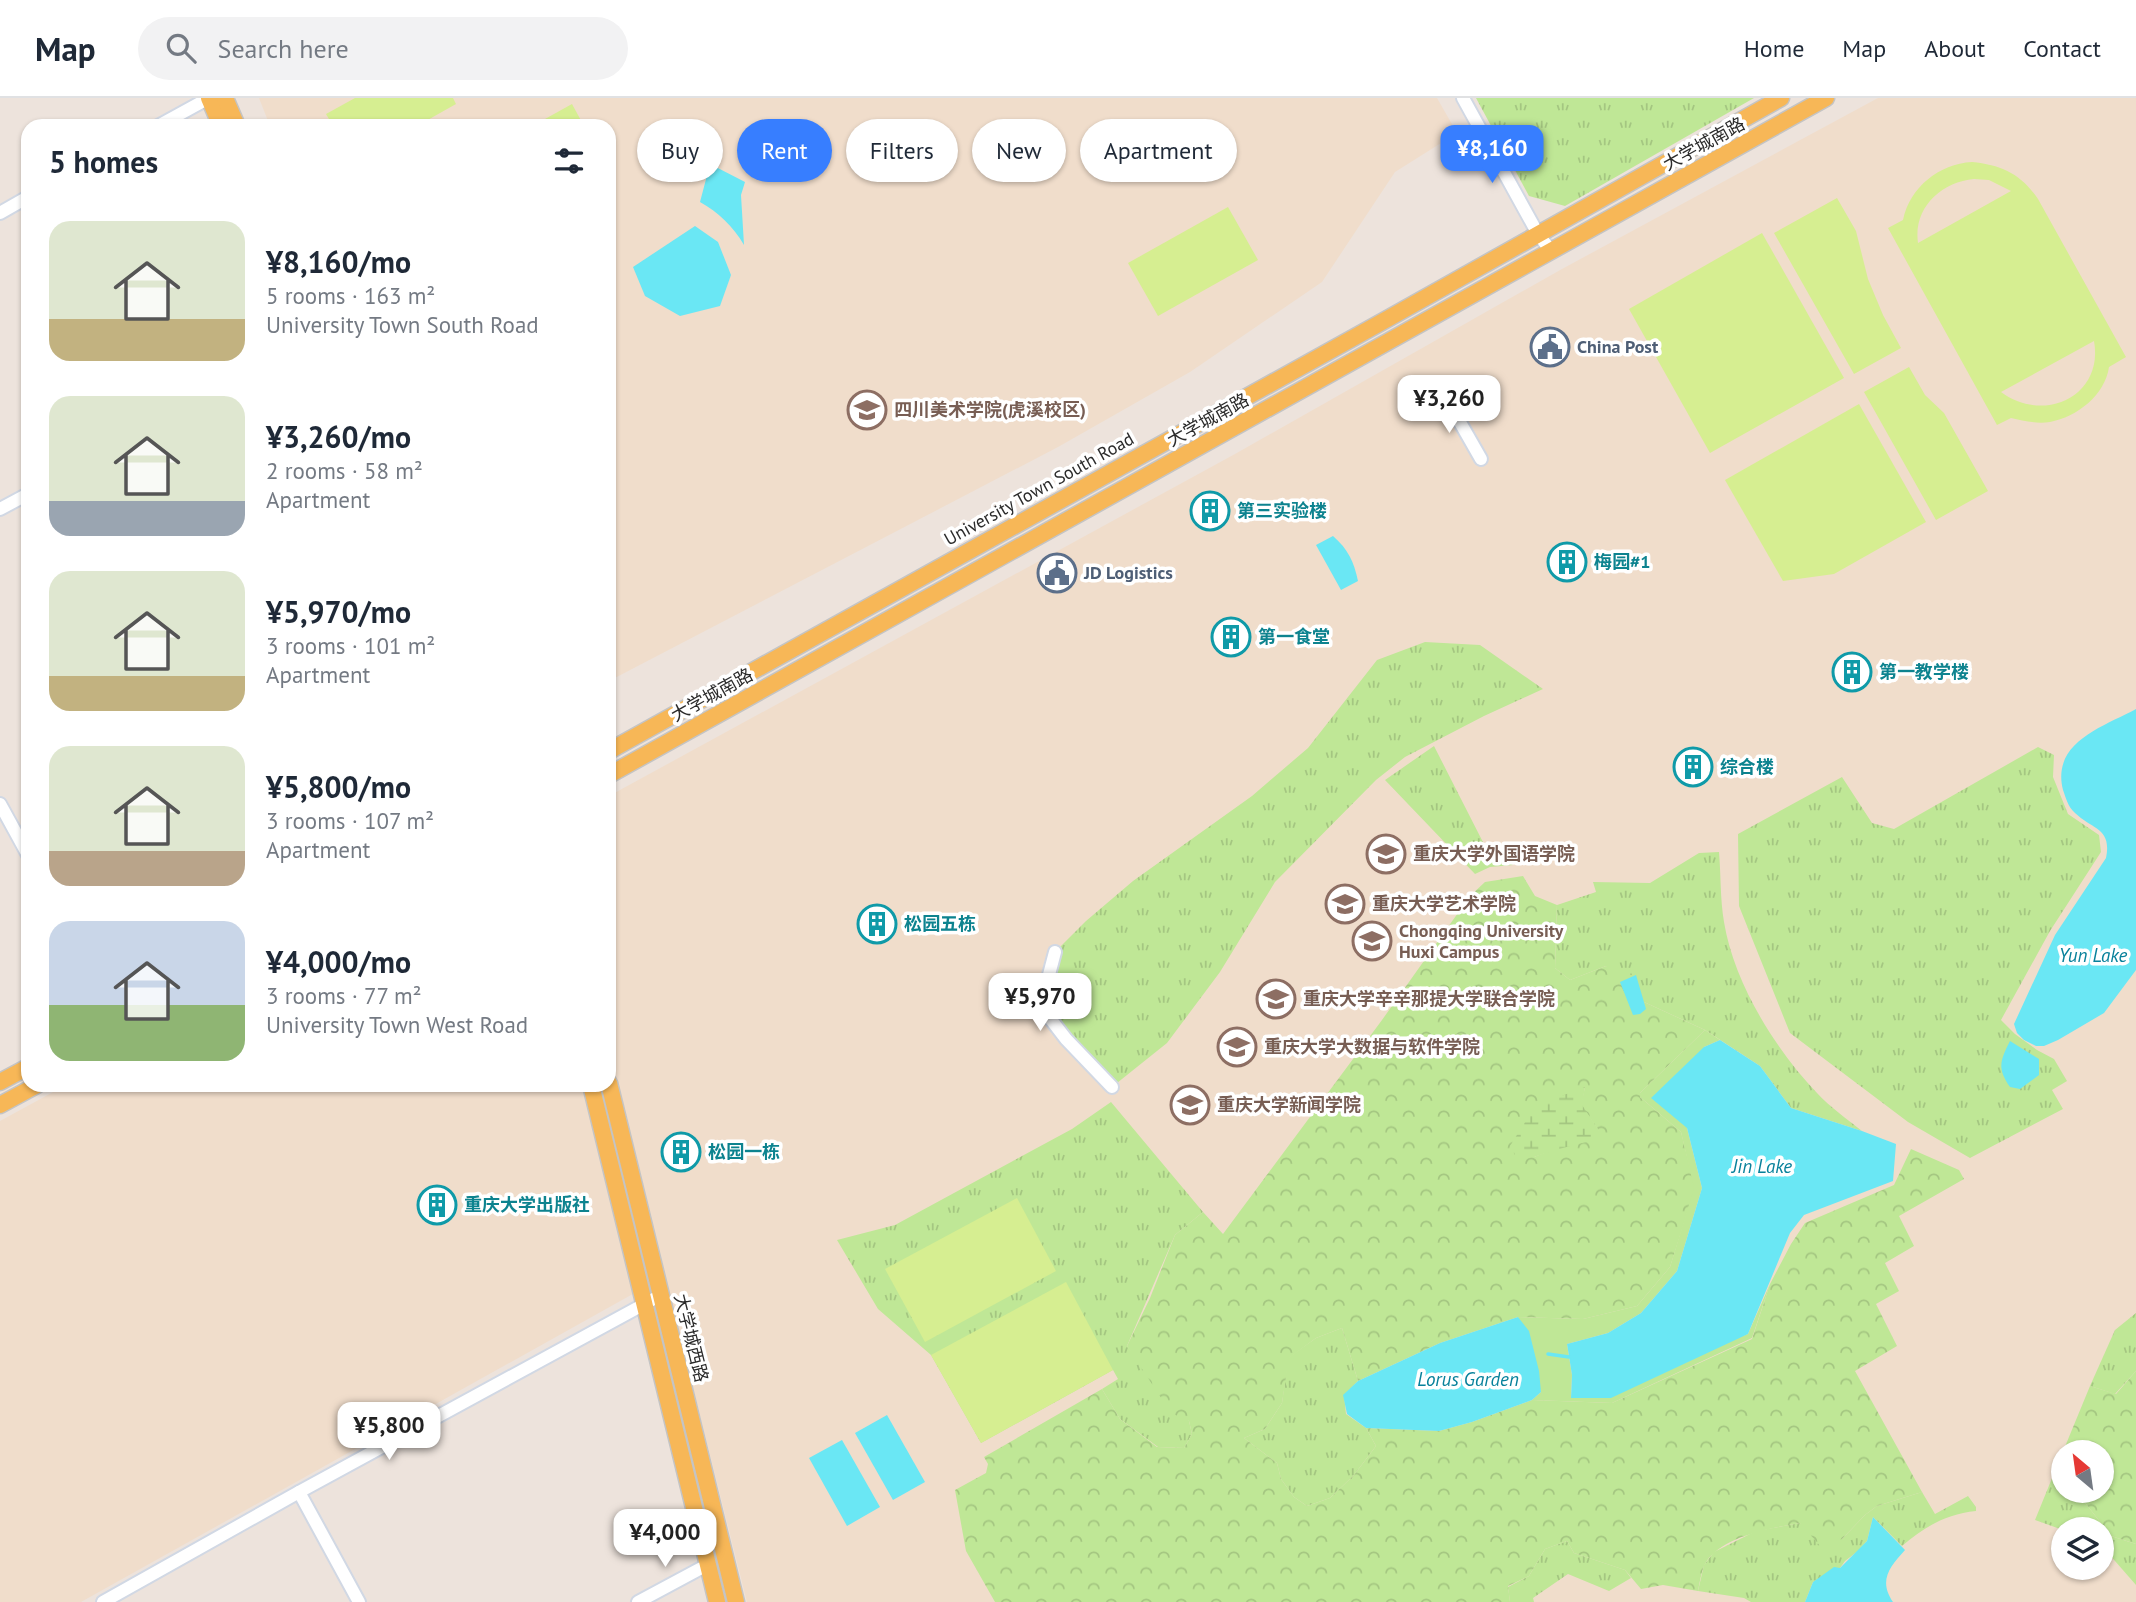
<!DOCTYPE html>
<meta charset="utf-8">
<style>
:root{--surface:#fff;--page:#f2f2f3;--text:#1f2937;--muted:#747a83;--line:#e0e1e3;--accent:#377eff}
body{margin:0;font-family:"PT Sans","Noto Sans SC",sans-serif;background:var(--page);color:var(--text);height:100vh;display:flex;flex-direction:column;font-size:26px;white-space:nowrap}
*{box-sizing:border-box;margin:0}
p{font-size:23px;color:var(--muted)}
.icon{flex:none;width:38px;height:38px;fill:none;stroke:currentColor;stroke-width:2;stroke-linecap:round;stroke-linejoin:round}
.map{position:relative;flex:1;overflow:hidden}
.sheet{position:absolute;left:21px;top:21px;width:595px;height:973px;display:flex;flex-direction:column;background:var(--surface);border-radius:21px;box-shadow:0 2px 5px #0004}
.sheet>*{flex:none}
.hud{position:absolute;left:637px;top:21px;width:665px;height:63px;display:flex;gap:14px}
.needle{width:46px;rotate:331deg}
.tools{position:absolute;left:2051px;top:1342px;display:grid;gap:14px}
.tools a{display:grid;place-items:center;width:63px;height:63px;border-radius:50%;background:var(--surface);box-shadow:0 2px 5px #0004;font-size:35px}
.price{position:absolute;translate:-50% -60px;padding:0 16px;border-radius:14px;background:#fff;color:#222;font-size:23px;line-height:46px;filter:drop-shadow(0 2px 4px #0008)}
.price::after{content:'';position:absolute;left:50%;top:42px;width:21px;height:16px;margin-left:-10px;background:inherit;clip-path:polygon(0 0,100% 0,50% 100%)}
.price.on{background:var(--accent);color:#fff}
ul{padding:0;list-style:none}
li{display:flex;align-items:center;gap:21px;height:175px;padding:0 28px}
li span{display:grid;place-items:center;flex:none;width:196px;height:140px;border-radius:21px;color:#555}
li>.icon{margin-inline-start:auto}
span .icon{width:84px;height:84px;fill:#fffc;stroke-width:1}
li b{font-size:30px}
h2{display:flex;justify-content:space-between;align-items:center;height:84px;padding:0 28px;font-size:30px}
.tag{padding:0 24px;border-radius:32px;background:var(--surface);box-shadow:0 2px 5px #0004;font-size:24px;line-height:63px}
.tag.on{background:var(--accent);color:#fff}
header{display:flex;align-items:center;gap:42px;box-sizing:border-box;height:98px;padding:0 35px;background:var(--surface);border-bottom:2px solid var(--line)}
header strong{font-size:33px}
nav{display:flex;gap:38px;margin-inline-start:auto;font-size:24px}
.search{width:490px;height:63px;background:var(--page);display:flex;align-items:center;gap:18px;box-sizing:border-box;padding:0 24px;border-radius:38px;color:var(--muted);font-size:26px}
.map>svg:first-child{display:block}
.education{fill:#f0ddcb;fill-rule:evenodd}
.grass{fill:url(#grass-tufts)}
.forest{fill:url(#forest-crowns);fill-rule:evenodd}
.wetland{fill:url(#wetland-marsh)}
.park{fill:#bfe796}
.pitch{fill:#d6ee91;fill-rule:evenodd}
.water{fill:#6ae7f4}
.lines{fill:none;stroke-linecap:round;stroke-linejoin:round}
.stream{stroke:#6ae7f4;stroke-width:3.5}
.minor-casing{stroke:#d1d8e4;stroke-width:16}
.major-casing{stroke:#c4c4c4;stroke-width:19}
.minor{stroke:#fff;stroke-width:12}
.major{stroke:#f7b757;stroke-width:16}
.labels{text-anchor:middle;stroke-width:7;stroke-linejoin:round;paint-order:stroke}
.street-label{font-size:18px;fill:#2b2b2b;stroke:#fff}
.service-label{font-size:18px;font-weight:bold;fill:#4e5e75;stroke:#fff;text-anchor:start}
.education-label{font-size:18px;font-weight:bold;fill:#785e54;stroke:#fff;text-anchor:start}
.culture-label{font-size:18px;font-weight:bold;fill:#0d838f;stroke:#fff;text-anchor:start}
.water-label{font-size:19px;font-style:italic;fill:#08819b;stroke:#fff}
</style>
<header>
<strong>Map</strong>
<div class="search"><svg class="icon" aria-label="search" viewBox="0 0 24 24"><circle cx="10" cy="10" r="6"/><path d="M15 15l6 6"/></svg>Search here</div>
<nav><a>Home</a><a>Map</a><a>About</a><a>Contact</a></nav>
</header>
<div class="map">
<svg width="2136" height="1504" viewBox="0 0 2136 1504">
<defs>
<pattern id="grass-tufts" width="24" height="20" patternUnits="userSpaceOnUse" patternTransform="scale(1.75)"><rect width="24" height="20" fill="#bfe796"/><path d="M3 7l-1-3M5 7V3M7 7l1-3M15 17l-1-3M17 17v-4M19 17l1-3" fill="none" stroke="#a4c681"/></pattern>
<pattern id="forest-crowns" width="20" height="18" patternUnits="userSpaceOnUse" patternTransform="scale(1.75)"><rect width="20" height="18" fill="#bfe796"/><path d="M2 6a3 3 0 1 1 6 0M12 15a3 3 0 1 1 6 0" fill="none" stroke="#a4c681"/></pattern>
<pattern id="wetland-marsh" width="20" height="14" patternUnits="userSpaceOnUse" patternTransform="scale(1.75)"><rect width="20" height="14" fill="#bfe796"/><path d="M1 5h8M5 5V1M11 12h8M15 12V8" fill="none" stroke="#a4c681"/></pattern>
</defs>
<rect width="100%" height="100%" fill="#ede3dc"/>
<g class="education">
<polygon points="259,0 1437,0 1457,35 1395,74 1322,184 1190,274 1058,349 609,583 609,28 270,28"/>
<path d="M1878 0H2136V1504H747L665 1178 81 1504H0V1023L66 987H609V698L1235 356 1562 171ZM2063 1354H2102V1393H2063ZM2063 1432H2102V1470H2063Z"/>
</g>
<g class="grass">
<polygon points="1476,0 1754,0 1565,108 1529,98"/>
<polygon points="1425,544 1480,547 1543,591 1484,618 1405,659 1376,682 1275,784 1220,874 1167,945 1112,989 1049,919 1055,854 1086,823 1133,783 1252,698 1308,650 1377,562"/>
<polygon points="1434,648 1488,754 1513,767 1490,769 1475,776 1385,682"/>
<polygon points="2038,649 2054,657 2053,679 2068,716 2099,737 2101,754 2050,833 2001,922 2015,936 2037,952 2054,961 2067,983 2052,992 2063,1011 1970,1060 1908,1024 1790,935 1739,808 1738,736 1842,679 1872,725 1894,731"/>
<path d="M1719 754C1721 777 1720 801 1724 824 1734 885 1775 951 1817 995 1830 1009 1847 1021 1862 1033L1791 1010 1760 968 1705 932 1644 904 1606 868 1570 882 1555 870 1557 807 1596 794 1593 784 1650 785 1699 755Z"/>
<polygon points="1111,1004 1203,1114 1175,1137 1127,1248 1189,1323 1192,1336 1184,1350 1158,1349 1120,1321 1102,1291 1118,1281 1113,1272 981,1345 931,1257 878,1211 837,1142 895,1127 1072,1031"/>
<polygon points="2136,1215 2136,1273 2115,1296 2090,1288 2115,1232"/>
<polygon points="1342,1230 1358,1283 1344,1297 1346,1316 1366,1330 1376,1348 1354,1377 1330,1400 1307,1408 1294,1399 1281,1381 1277,1365 1244,1340 1265,1331 1282,1305 1288,1260 1316,1240"/>
<polygon points="2057,1368 2063,1376 2063,1393 2076,1393 2111,1438 2136,1446 2136,1487 2108,1455 2102,1451 2102,1432 2063,1432 2035,1422"/>
<path d="M1922 1394 1935 1416 1968 1398 1976 1409V1413C1946 1416 1924 1429 1902 1448L1873 1419 1867 1443 1858 1453 1845 1463 1840 1470 1813 1484 1805 1504H1751L1744 1500 1698 1493 1704 1467 1714 1454 1756 1433 1800 1425 1842 1441 1865 1417 1877 1408Z"/>
<polygon points="1567,1443 1574,1455 1625,1472 1631,1480 1609,1493 1568,1476 1533,1500 1534,1504 1510,1504 1508,1489 1529,1478 1545,1451"/>
</g>
<g class="forest">
<path d="M1523 778 1535 798 1557 807 1555 870 1570 882 1606 868 1636 877 1644 904 1705 932 1640 995V999L1681 1034 1695 1090 1670 1169 1637 1208 1583 1221 1518 1219 1440 1245 1358 1283 1342 1230 1316 1240 1289 1260 1282 1305 1265 1331 1244 1340 1277 1365 1281 1381 1294 1399 1307 1408 1330 1400 1354 1377 1376 1348 1366 1330 1439 1333 1472 1324 1532 1302 1612 1305 1752 1241 1770 1186 1791 1146 1805 1125 1894 1087 1911 1051 1959 1072 1964 1081 1899 1118 1914 1148 1885 1165 1899 1193 1876 1206 1897 1248 1855 1273 1922 1394 1877 1408 1865 1417 1842 1441 1821 1449 1800 1425C1772 1430 1720 1438 1705 1466 1701 1474 1700 1484 1698 1493L1663 1487 1641 1491 1625 1472 1574 1455 1567 1443 1545 1451 1529 1478 1508 1488 1510 1504H995L966 1453 955 1392 986 1375 988 1366 984 1359 1102 1291 1120 1321 1157 1349 1184 1350 1192 1336 1189 1323 1171 1315 1127 1248 1150 1200 1175 1137 1203 1114 1223 1136 1382 922 1470 798 1485 784ZM1585 989 1581 1007 1599 1033 1534 1059Z"/>
<polygon points="2136,1273 2136,1446 2111,1438 2076,1393 2102,1393 2102,1354 2063,1354 2063,1376 2057,1368 2090,1288 2116,1296"/>
</g>
<polygon class="wetland" points="1585,989 1582,1007 1600,1034 1586,1044 1555,1052 1534,1059 1517,1061 1510,1048 1535,1008"/>
<polygon class="park" points="1705,932 1720,942 1704,949 1687,1030 1702,1090 1677,1173 1641,1215 1608,1235 1567,1246 1572,1277 1571,1299 1748,1236 1770,1186 1752,1240 1612,1305 1532,1302 1541,1294 1518,1219 1583,1221 1637,1208 1670,1169 1694,1090 1681,1034 1640,999 1640,995"/>
<g class="pitch">
<polygon points="355,0 453,0 456,6 417,28 333,28 326,16"/>
<polygon points="572,6 584,28 549,28 545,21"/>
<path d="M1972 64C2002 67 2021 76 2038 101L2126 259 2109 269C2105 297 2077 319 2050 324 2037 326 2023 323 2011 320L1997 327 1888 130 1903 122C1910 89 1939 66 1972 64ZM1974 81 1989 82 2011 93 1918 145C1913 110 1941 84 1974 81ZM2094 243C2104 298 2044 326 2001 294Z"/>
<polygon points="1837,100 1856,133 1868,181 1883,217 1901,250 1854,276 1774,135"/>
<polygon points="1228,109 1258,162 1158,218 1128,165"/>
<polygon points="1762,135 1844,280 1710,355 1629,211"/>
<polygon points="1909,269 1925,297 1944,315 1988,393 1936,422 1864,294"/>
<polygon points="1859,306 1926,424 1834,476 1783,483 1725,382"/>
<polygon points="1017,1100 1056,1173 925,1244 885,1171"/>
<polygon points="1066,1184 1113,1272 981,1345 931,1257"/>
</g>
<g class="water">
<path d="M710 66 745 84 741 97 744 147C733 128 718 114 700 104Z"/>
<polygon points="695,128 718,144 731,177 720,208 680,218 645,198 633,169"/>
<path d="M1333 438C1348 451 1354 464 1358 483L1341 492 1316 447Z"/>
<path d="M2136 611V872L2104 915 2058 942 2044 948H2036L2024 942 2017 935 2014 926 2055 837 2106 760C2112 730 2093 732 2075 715 2068 709 2066 700 2063 692 2051 644 2103 629 2136 611Z"/>
<polygon points="1636,877 1646,911 1640,916 1633,917 1620,884"/>
<polygon points="1720,942 1760,968 1791,1010 1862,1033 1896,1046 1893,1083 1804,1117 1790,1135 1748,1236 1611,1300 1571,1300 1572,1277 1567,1246 1608,1235 1641,1215 1677,1173 1702,1090 1687,1030 1651,1000 1704,949"/>
<path d="M2010 943 2039 961V977L2020 991 2010 989C1997 970 2000 963 2010 943Z"/>
<polygon points="1518,1219 1529,1233 1539,1273 1541,1294 1532,1302 1472,1324 1439,1333 1366,1330 1347,1316 1343,1297 1358,1283 1440,1245"/>
<polygon points="887,1317 925,1384 893,1402 855,1335"/>
<polygon points="842,1342 880,1409 847,1428 809,1360"/>
<path d="M1873 1419 1905 1452C1890 1469 1878 1482 1893 1504H1805L1813 1484 1834 1469 1840 1470 1867 1443Z"/>
</g>
<g class="lines">
<polyline class="stream" points="1548,1256 1569,1259"/>
<defs>
<g id="minor">
<polyline points="1463,0 1538,136 1551,153"/>
<polyline points="158,28 209,0"/>
<polyline points="0,115 28,99"/>
<polyline points="1445,298 1481,361"/>
<polyline points="0,411 28,396"/>
<polyline points="0,706 28,757"/>
<polyline points="1055,854 1046,888 1049,919 1066,941 1112,989"/>
<polyline points="299,1394 359,1504"/>
<polyline points="103,1504 299,1394 661,1197"/>
<polyline points="638,1504 707,1467"/>
</g>
<g id="major">
<polyline points="209,0 221,28"/>
<polyline points="225,0 237,28"/>
<polyline points="609,653 1389,220 1781,0"/>
<polyline points="609,677 1826,0"/>
<polyline points="0,984 28,969"/>
<polyline points="609,985 736,1504"/>
<polyline points="591,987 717,1504"/>
<polyline points="0,1007 37,987"/>
</g>
</defs>
<use href="#minor" class="minor-casing"/>
<use href="#major" class="major-casing"/>
<use href="#minor" class="minor"/>
<use href="#major" class="major"/>
</g>
<defs>
<symbol id="civic-ring" viewBox="-11 -11 22 22"><circle r="9.5" fill="#fff" stroke="#5c6f8a" stroke-width="1.5"/><path d="M-.6-6.5H3V-4.5H.6V-3L4-1V1h2V6H-6V1h2V-1L-.6-3ZM-1.2 2.5V6h2.4V2.5Z" fill="#5c6f8a"/></symbol>
<symbol id="university-ring" viewBox="-11 -11 22 22"><circle r="9.5" fill="#fff" stroke="#8d6e63" stroke-width="1.5"/><path d="M0-5L7-2L0 1L-7-2ZM-4 1L0 2.5L4 1V4Q0 6-4 4Z" fill="#8d6e63"/></symbol>
<symbol id="building-ring" viewBox="-11 -11 22 22"><circle r="9.5" fill="#fff" stroke="#0f9aa8" stroke-width="1.5"/><path d="M-4-6H4V6H1V3H-1V6H-4ZM-2.5-4.3h1.7v1.8h-1.7ZM.8-4.3h1.7v1.8H.8ZM-2.5-1h1.7V.8h-1.7ZM.8-1h1.7V.8H.8Z" fill="#0f9aa8"/></symbol>
</defs>
<g fill-rule="evenodd">
<use href="#civic-ring" x="1528" y="227" width="44" height="44"/>
<use href="#university-ring" x="845" y="290" width="44" height="44"/>
<use href="#building-ring" x="1188" y="391" width="44" height="44"/>
<use href="#building-ring" x="1545" y="442" width="44" height="44"/>
<use href="#civic-ring" x="1035" y="453" width="44" height="44"/>
<use href="#building-ring" x="1209" y="517" width="44" height="44"/>
<use href="#building-ring" x="1830" y="552" width="44" height="44"/>
<use href="#building-ring" x="1671" y="647" width="44" height="44"/>
<use href="#university-ring" x="1364" y="734" width="44" height="44"/>
<use href="#university-ring" x="1323" y="784" width="44" height="44"/>
<use href="#building-ring" x="855" y="804" width="44" height="44"/>
<use href="#university-ring" x="1350" y="821" width="44" height="44"/>
<use href="#university-ring" x="1254" y="879" width="44" height="44"/>
<use href="#university-ring" x="1215" y="927" width="44" height="44"/>
<use href="#university-ring" x="1168" y="985" width="44" height="44"/>
<use href="#building-ring" x="659" y="1032" width="44" height="44"/>
<use href="#building-ring" x="415" y="1085" width="44" height="44"/>
</g>
<g class="labels">
<g class="street-label">
<text transform="translate(1704 46) rotate(-29)" y="6">大学城南路</text>
<text transform="translate(1208 322) rotate(-29)" y="6">大学城南路</text>
<text transform="translate(1039 391) rotate(-29)" y="6">University Town South Road</text>
<text transform="translate(712 597) rotate(-29)" y="6">大学城南路</text>
<text transform="translate(691 1240) rotate(76)" y="6">大学城西路</text>
</g>
<g class="service-label">
<text x="1577" y="255">China Post</text>
<text x="1084" y="481">JD Logistics</text>
</g>
<g class="education-label">
<text x="894" y="318">四川美术学院(虎溪校区)</text>
<text x="1413" y="762">重庆大学外国语学院</text>
<text x="1372" y="812">重庆大学艺术学院</text>
<text x="1399" y="839">Chongqing University<tspan x="1399" dy="21">Huxi Campus</tspan></text>
<text x="1303" y="907">重庆大学辛辛那提大学联合学院</text>
<text x="1264" y="955">重庆大学大数据与软件学院</text>
<text x="1217" y="1013">重庆大学新闻学院</text>
</g>
<g class="culture-label">
<text x="1237" y="419">第三实验楼</text>
<text x="1594" y="470">梅园#1</text>
<text x="1258" y="545">第一食堂</text>
<text x="1879" y="580">第一教学楼</text>
<text x="1720" y="675">综合楼</text>
<text x="904" y="832">松园五栋</text>
<text x="708" y="1060">松园一栋</text>
<text x="464" y="1113">重庆大学出版社</text>
</g>
<g class="water-label">
<text x="2093" y="864">Yun Lake</text>
<text x="1762" y="1075">Jin Lake</text>
<text x="1468" y="1288">Lorus Garden</text>
</g>
</g>
</svg>
<div class="tools">
<a><svg class="needle" viewBox="-14 -14 28 28"><path d="M0-13l5 13h-10z" fill="#e53935"/><path d="M0 13l5-13h-10z" fill="#747a83"/></svg></a>
<a><svg class="icon" aria-label="layers" viewBox="0 0 24 24"><path d="M12 4l9 5-9 5-9-5zM3 14l9 5 9-5"/></svg></a>
</div>
<b class="price on" style="left:1492px;top:87px">¥8,160</b>
<b class="price" style="left:1449px;top:337px">¥3,260</b>
<b class="price" style="left:1040px;top:935px">¥5,970</b>
<b class="price" style="left:389px;top:1364px">¥5,800</b>
<b class="price" style="left:665px;top:1471px">¥4,000</b>
<div class="hud">
<a class="tag">Buy</a>
<a class="tag on">Rent</a>
<a class="tag">Filters</a>
<a class="tag">New</a>
<a class="tag">Apartment</a>
</div>
<section class="sheet">
<h2>5 homes<svg class="icon" aria-label="filters" viewBox="0 0 24 24"><path d="M4 7h16M4 17h16"/><circle cx="9" cy="7" r="2"/><circle cx="15" cy="17" r="2"/></svg></h2>
<ul>
<li><span style="background:linear-gradient(#dfe7d0 70%,#c2b280 0)"><svg class="icon" aria-label="home" viewBox="0 0 24 24"><path d="M3 11l9-7 9 7M6 9v11h12V9"/></svg></span><div><b>¥8,160/mo</b><p>5 rooms · 163 m²</p><p>University Town South Road</p></div></li>
<li><span style="background:linear-gradient(#dfe7d0 75%,#9aa5b1 0)"><svg class="icon" aria-label="home" viewBox="0 0 24 24"><path d="M3 11l9-7 9 7M6 9v11h12V9"/></svg></span><div><b>¥3,260/mo</b><p>2 rooms · 58 m²</p><p>Apartment</p></div></li>
<li><span style="background:linear-gradient(#dfe7d0 75%,#c2b280 0)"><svg class="icon" aria-label="home" viewBox="0 0 24 24"><path d="M3 11l9-7 9 7M6 9v11h12V9"/></svg></span><div><b>¥5,970/mo</b><p>3 rooms · 101 m²</p><p>Apartment</p></div></li>
<li><span style="background:linear-gradient(#dfe7d0 75%,#b9a48a 0)"><svg class="icon" aria-label="home" viewBox="0 0 24 24"><path d="M3 11l9-7 9 7M6 9v11h12V9"/></svg></span><div><b>¥5,800/mo</b><p>3 rooms · 107 m²</p><p>Apartment</p></div></li>
<li><span style="background:linear-gradient(#c9d6e8 60%,#8fb573 0)"><svg class="icon" aria-label="home" viewBox="0 0 24 24"><path d="M3 11l9-7 9 7M6 9v11h12V9"/></svg></span><div><b>¥4,000/mo</b><p>3 rooms · 77 m²</p><p>University Town West Road</p></div></li>
</ul>
</section>
</div>
